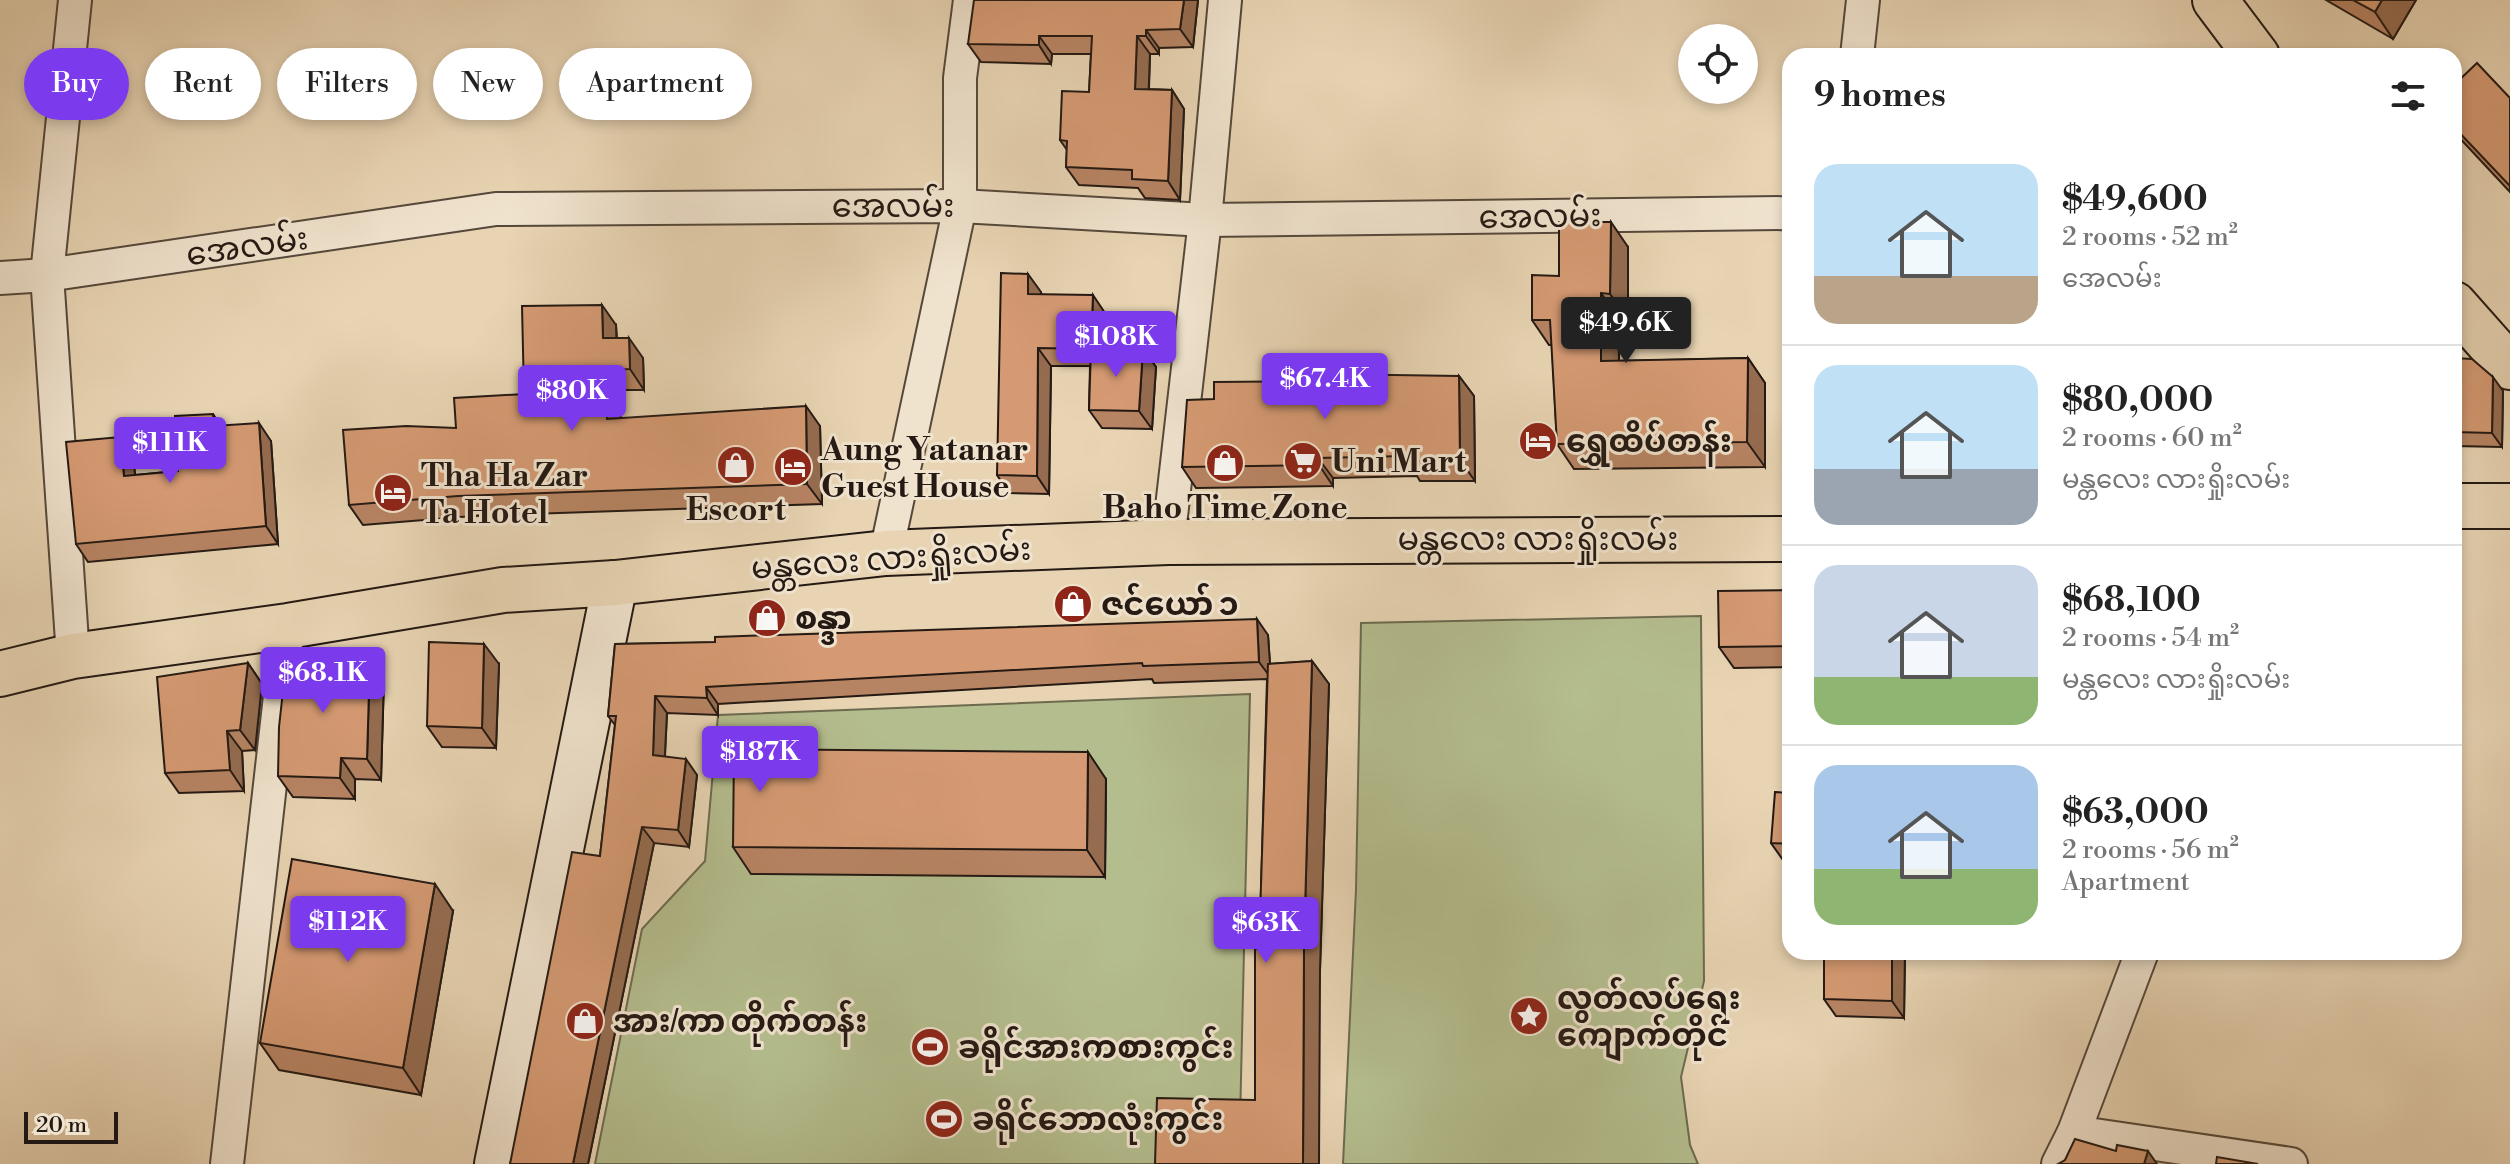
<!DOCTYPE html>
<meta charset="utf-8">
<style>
:root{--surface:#fff;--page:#f6f6f6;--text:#222;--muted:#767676;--line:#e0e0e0;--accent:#7c3aed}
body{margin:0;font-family:"Libre Bodoni","Noto Sans Myanmar",serif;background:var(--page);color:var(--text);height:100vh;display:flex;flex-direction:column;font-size:30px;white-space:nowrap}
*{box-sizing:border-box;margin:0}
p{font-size:26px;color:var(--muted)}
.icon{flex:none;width:44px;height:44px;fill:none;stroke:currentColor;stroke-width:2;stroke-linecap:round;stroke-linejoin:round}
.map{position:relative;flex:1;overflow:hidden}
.side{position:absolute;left:1782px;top:48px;width:680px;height:912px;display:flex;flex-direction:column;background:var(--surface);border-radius:24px;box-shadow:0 4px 12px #0003}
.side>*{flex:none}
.top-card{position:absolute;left:24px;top:48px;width:760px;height:72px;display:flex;gap:16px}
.controls{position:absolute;left:1678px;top:24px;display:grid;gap:16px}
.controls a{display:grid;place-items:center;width:80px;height:80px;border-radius:50%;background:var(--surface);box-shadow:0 4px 12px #0003;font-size:40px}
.scale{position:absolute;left:24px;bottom:20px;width:94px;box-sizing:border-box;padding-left:8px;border:4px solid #241913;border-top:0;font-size:22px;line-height:28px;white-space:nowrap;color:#241913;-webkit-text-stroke:6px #f0e3ce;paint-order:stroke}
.price{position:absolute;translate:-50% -68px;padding:0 18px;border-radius:8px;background:var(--accent);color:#fff;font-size:26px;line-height:52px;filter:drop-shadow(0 2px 4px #0008)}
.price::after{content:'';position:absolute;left:50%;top:48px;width:24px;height:18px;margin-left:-12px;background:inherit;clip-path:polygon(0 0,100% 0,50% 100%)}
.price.on{background:#222;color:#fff}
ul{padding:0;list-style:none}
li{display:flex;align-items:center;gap:24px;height:200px;padding:0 32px}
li+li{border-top:2px solid var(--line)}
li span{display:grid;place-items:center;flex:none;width:224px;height:160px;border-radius:24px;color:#555}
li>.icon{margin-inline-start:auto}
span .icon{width:96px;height:96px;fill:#fffc;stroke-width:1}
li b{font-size:34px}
h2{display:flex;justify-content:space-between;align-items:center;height:96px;padding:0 32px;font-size:34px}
.pill{padding:0 28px;border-radius:36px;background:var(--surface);box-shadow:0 4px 12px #0003;font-size:28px;line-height:72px}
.pill.on{background:var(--accent);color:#fff}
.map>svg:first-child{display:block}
.green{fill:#b4bd8e;stroke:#6c6b50;stroke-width:2}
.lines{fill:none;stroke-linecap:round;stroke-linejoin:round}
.street-casing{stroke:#55483b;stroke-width:36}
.secondary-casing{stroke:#241913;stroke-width:48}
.primary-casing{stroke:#241913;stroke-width:48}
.highway-casing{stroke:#241913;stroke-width:48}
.street{stroke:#f0e3ce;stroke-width:32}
.secondary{stroke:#f0e3ce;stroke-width:44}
.primary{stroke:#e8d4b3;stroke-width:44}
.highway{stroke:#e8d4b3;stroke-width:44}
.wall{fill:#b78463;stroke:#241913;stroke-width:2}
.shaded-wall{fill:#956c50;stroke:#241913;stroke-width:2}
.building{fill:#d59a73;stroke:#241913;stroke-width:2}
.labels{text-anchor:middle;stroke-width:6;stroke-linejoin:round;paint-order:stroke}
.street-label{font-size:32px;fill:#241913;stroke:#f0e3ce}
.poi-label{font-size:32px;font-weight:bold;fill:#241913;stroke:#f0e3ce;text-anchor:start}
</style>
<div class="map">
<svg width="2510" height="1164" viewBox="0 0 2510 1164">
<rect width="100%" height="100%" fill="#e8d4b3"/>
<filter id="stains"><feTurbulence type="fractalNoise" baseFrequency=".0025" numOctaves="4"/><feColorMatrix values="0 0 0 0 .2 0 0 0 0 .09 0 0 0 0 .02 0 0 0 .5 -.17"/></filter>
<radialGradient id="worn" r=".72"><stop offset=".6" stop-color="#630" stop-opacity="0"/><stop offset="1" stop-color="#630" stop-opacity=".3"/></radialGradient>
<g class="green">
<polygon points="1701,616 1704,981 1681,1077 1690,1145 1698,1164 1343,1164 1356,890 1361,623"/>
<polygon points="1250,694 1239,1164 595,1164 642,929 705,861 718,715"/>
</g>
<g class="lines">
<defs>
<g id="street">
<polyline points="1857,56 1863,0"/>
<polyline points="0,278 47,275 496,209 960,206 1205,220 1790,213"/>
<polyline points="1168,542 1205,220 1225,0"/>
<polyline points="886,553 960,206 960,78 970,0"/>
<polyline points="73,656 47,275 75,0"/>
<polyline points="2074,1132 2291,1164"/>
<polyline points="227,1164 288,626"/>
<polyline points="2058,1164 2074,1132 2142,952"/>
</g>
<polyline id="secondary" points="497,1164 615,583"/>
<g id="primary">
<polyline points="2215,0 2257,56"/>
<polyline points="2454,304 2510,367"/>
</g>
<g id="highway">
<polyline points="2454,506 2510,506"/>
<polyline points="0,674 73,656 288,626 503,590 615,583 886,553 1168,542 1790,539"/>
</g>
</defs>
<use href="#street" class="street-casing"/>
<use href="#secondary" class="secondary-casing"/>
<use href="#primary" class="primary-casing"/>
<use href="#highway" class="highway-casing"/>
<use href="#street" class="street"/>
<use href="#secondary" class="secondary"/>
<use href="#primary" class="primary"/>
<use href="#highway" class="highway"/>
</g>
<g class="wall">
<polygon points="1198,0 1193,47 1159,48 1159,54 1150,54 1149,89 1172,90 1184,109 1180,200 1145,198 1138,188 1079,185 1066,167 1067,150 1060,140 1089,92 1091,54 1052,54 1051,64 981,62 968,44"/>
<polygon points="2326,0 2416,0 2393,39"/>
<polygon points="2454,85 2510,98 2510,192 2454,132"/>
<polygon points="1628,247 1628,319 1619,318 1619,361 1748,358 1765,383 1765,467 1574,469 1557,444 1552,345 1549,345 1532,320 1559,276"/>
<polygon points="1041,292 1041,294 1105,313 1104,348 1143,349 1156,367 1152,429 1102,428 1089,410 1090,366 1051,366 1049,494 1009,493 997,475"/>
<polygon points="616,325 617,338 643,358 644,390 620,390 621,418 820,426 822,504 473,516 363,525 349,505 456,428 524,394"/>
<polygon points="2454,358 2503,391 2502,447 2454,446"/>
<polygon points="1459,376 1474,396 1475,481 1420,481 1417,476 1333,478 1333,486 1196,488 1182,467 1214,399 1326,381"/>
<polygon points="221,425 271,441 278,544 88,562 76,544 133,455 135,475 178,471"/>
<polygon points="1790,590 1790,667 1734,668 1719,647"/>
<polygon points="1268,635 1270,664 1312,661 1329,684 1320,970 1255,1100 1267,679 1154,683 1152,679 718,704 718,715 667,713 665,756 697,775 689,847 654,843 588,1164 510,1164 600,856 615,725 608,716 615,644"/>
<polygon points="370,657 384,678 381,780 355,779 355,799 293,797 278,776"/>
<polygon points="248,663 262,684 255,750 242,751 244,791 179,793 165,773"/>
<polygon points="499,664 496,748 442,747 427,726"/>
<polygon points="1106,779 1105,877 751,874 733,847"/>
<polygon points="1790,793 1790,860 1783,860 1771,843"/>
<polygon points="453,911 421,1095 279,1070 260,1043"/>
<polygon points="1905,952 1904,1018 1836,1016 1824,999"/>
</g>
<g class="shaded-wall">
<polygon points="1184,0 1198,0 1193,47 1180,29"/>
<polygon points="2382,0 2416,0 2393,39 2375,12"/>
<polygon points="1146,30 1159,48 1159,54 1146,36"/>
<polygon points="1039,36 1052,54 1051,64 1039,45"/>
<polygon points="1137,36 1150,54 1148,107 1135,89"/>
<polygon points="1172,90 1184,109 1180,200 1168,181"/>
<polygon points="1611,222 1628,247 1628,319 1610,294"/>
<polygon points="1028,274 1041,292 1040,312 1028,294"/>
<polygon points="1601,293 1619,318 1619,386 1601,361"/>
<polygon points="1093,295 1105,313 1104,367 1091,349"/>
<polygon points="602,305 616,325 617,359 603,338"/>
<polygon points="629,338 643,358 644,390 630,369"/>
<polygon points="1038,348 1051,366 1049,494 1037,476"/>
<polygon points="1143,349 1156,367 1152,429 1139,411"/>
<polygon points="1748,358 1765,383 1765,467 1747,442"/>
<polygon points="606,370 620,390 621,439 607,419"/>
<polygon points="1459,376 1474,396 1475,481 1460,460"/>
<polygon points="2493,377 2503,391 2502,447 2492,433"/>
<polygon points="806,406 820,426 822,504 807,484"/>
<polygon points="213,414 225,432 214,426"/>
<polygon points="259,423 271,441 278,544 266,526"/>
<polygon points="120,437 133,455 137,494 124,476"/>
<polygon points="1318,458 1333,478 1333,486 1319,465"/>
<polygon points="1257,619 1268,635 1271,678 1259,662"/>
<polygon points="484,644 499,664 496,748 482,728"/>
<polygon points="370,657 384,678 381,780 367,759"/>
<polygon points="1312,661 1329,684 1320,970 1319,1164 1303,1164 1304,946"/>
<polygon points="248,663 262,684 255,750 240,730"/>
<polygon points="706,687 718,704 718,715 707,698"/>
<polygon points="655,696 667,713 664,771 653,755"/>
<polygon points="227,731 242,751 244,791 230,770"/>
<polygon points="1088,752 1106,779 1105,877 1087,850"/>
<polygon points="341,758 355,779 355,799 340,778"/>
<polygon points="686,759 697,775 689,847 678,830"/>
<polygon points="642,827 654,843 588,1164 573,1164"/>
<polygon points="435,884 453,911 421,1095 403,1068"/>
<polygon points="1892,952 1905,952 1904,1018 1892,1001"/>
<polygon points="2148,1151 2157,1164 2144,1164"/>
</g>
<g class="building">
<polygon points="974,0 1184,0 1180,29 1146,30 1146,36 1137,36 1135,89 1172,90 1168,181 1132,179 1132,170 1066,167 1067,141 1060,140 1062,91 1089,92 1092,36 1039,36 1039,45 968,44"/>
<polygon points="2353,0 2382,0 2375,12"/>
<polygon points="2477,63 2510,98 2510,186 2454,127 2454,85"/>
<polygon points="1559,222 1611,222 1610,294 1601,293 1601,361 1748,358 1747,442 1557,444 1550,320 1532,320 1532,275 1559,276"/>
<polygon points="1001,273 1028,274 1028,294 1093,295 1091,349 1038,348 1037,476 997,475"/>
<polygon points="602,305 603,338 629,338 630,369 606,370 607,419 806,406 807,484 458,496 349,505 343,430 406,426 456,428 454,398 524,394 522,306"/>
<polygon points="1091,348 1143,349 1139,411 1089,410"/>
<polygon points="2454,358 2472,359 2493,377 2492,433 2454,432"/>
<polygon points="1326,374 1459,376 1460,460 1406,461 1405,456 1318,458 1319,465 1182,467 1187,400 1214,399 1214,382 1326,381"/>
<polygon points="213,414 214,426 259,423 266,526 76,544 66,442 120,437 124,476 178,471 175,416"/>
<polygon points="1790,590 1790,646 1719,647 1718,591"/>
<polygon points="1257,619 1259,662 1143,666 1142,663 706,687 707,698 655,696 653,755 686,759 678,830 642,827 573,1164 510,1164 572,852 600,856 616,716 608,716 615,644 715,642 715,637"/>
<polygon points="429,642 484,644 482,728 427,726"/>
<polygon points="287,655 370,657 367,759 341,758 340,778 278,776 279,727"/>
<polygon points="1312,661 1304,946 1303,1164 1155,1164 1157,1098 1255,1100 1255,949 1259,948 1268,664"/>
<polygon points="248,663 240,730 227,731 230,770 165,773 157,677"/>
<polygon points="734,749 1088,752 1087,850 733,847"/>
<polygon points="1775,792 1790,793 1790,844 1771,843"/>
<polygon points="292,859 435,884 403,1068 260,1043"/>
<polygon points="1824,952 1892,952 1892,1001 1824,999"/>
<polygon points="2075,1139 2116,1151 2117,1145 2148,1151 2144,1164 2058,1164 2065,1160"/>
<polygon points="2217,1157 2258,1164 2216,1164"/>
</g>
<defs>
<symbol id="hotel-disc" viewBox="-11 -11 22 22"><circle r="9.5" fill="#8f2418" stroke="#f0e3ce"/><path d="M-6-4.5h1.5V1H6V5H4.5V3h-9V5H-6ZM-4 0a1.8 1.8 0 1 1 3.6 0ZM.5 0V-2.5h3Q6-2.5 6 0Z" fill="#fff"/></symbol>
<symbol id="supermarket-disc" viewBox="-11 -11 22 22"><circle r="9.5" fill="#8f2418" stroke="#f0e3ce"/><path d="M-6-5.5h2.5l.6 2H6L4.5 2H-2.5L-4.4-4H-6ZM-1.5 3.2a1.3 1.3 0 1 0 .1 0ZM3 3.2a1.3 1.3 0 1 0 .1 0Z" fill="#fff"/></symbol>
<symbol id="shop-disc" viewBox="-11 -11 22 22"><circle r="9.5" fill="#8f2418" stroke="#f0e3ce"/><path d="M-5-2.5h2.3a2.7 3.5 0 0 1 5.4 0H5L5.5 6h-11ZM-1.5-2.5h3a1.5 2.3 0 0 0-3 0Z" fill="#fff"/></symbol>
<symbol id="sight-disc" viewBox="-11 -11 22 22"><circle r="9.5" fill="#8f2418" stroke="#f0e3ce"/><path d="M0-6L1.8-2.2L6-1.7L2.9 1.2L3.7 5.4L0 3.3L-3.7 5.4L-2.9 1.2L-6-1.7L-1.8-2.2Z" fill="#fff"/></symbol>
<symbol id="stadium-disc" viewBox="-11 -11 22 22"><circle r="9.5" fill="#8f2418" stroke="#f0e3ce"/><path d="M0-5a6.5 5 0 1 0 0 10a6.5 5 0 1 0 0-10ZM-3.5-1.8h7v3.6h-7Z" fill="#fff"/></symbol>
</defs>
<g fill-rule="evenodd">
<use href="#hotel-disc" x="1516" y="419" width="44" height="44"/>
<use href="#supermarket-disc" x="1281" y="439" width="44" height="44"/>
<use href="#shop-disc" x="1203" y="441" width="44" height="44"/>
<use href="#shop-disc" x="714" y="443" width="44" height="44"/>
<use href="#hotel-disc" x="771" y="445" width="44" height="44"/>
<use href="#hotel-disc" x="371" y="471" width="44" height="44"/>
<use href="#shop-disc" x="1051" y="582" width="44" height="44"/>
<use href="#shop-disc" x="745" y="596" width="44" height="44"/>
<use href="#sight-disc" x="1507" y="994" width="44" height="44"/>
<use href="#shop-disc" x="563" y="999" width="44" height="44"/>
<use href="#stadium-disc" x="908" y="1025" width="44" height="44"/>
<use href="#stadium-disc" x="922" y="1097" width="44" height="44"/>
</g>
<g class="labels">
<g class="street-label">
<text x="893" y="217">အေလမ်း</text>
<text transform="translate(1540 216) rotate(-1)" y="11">အေလမ်း</text>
<text transform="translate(247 246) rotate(-8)" y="11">အေလမ်း</text>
<text x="1538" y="550">မန္တလေး လားရှိုးလမ်း</text>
<text transform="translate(891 558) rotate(-4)" y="11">မန္တလေး လားရှိုးလမ်း</text>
</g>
<g class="poi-label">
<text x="1566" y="452">ရွှေထိပ်တန်း</text>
<text x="821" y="460">Aung Yatanar<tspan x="821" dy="37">Guest House</tspan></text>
<text x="1331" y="472">Uni Mart</text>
<text x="421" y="486">Tha Ha Zar<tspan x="421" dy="37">Ta Hotel</tspan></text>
<text x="1225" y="518" text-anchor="middle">Baho Time Zone</text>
<text x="736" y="520" text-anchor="middle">Escort</text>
<text x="1101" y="615">ဇင်ယော် ၁</text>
<text x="795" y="629">စန္ဒာ</text>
<text x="1557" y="1009">လွတ်လပ်ရေး<tspan x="1557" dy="37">ကျောက်တိုင်</tspan></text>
<text x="613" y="1032">အား/ကာ တိုက်တန်း</text>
<text x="958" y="1058">ခရိုင်အားကစားကွင်း</text>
<text x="972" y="1130">ခရိုင်ဘောလုံးကွင်း</text>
</g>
</g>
<rect width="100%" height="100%" filter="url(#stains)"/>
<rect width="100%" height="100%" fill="url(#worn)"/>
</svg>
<div class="controls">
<a><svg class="icon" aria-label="locate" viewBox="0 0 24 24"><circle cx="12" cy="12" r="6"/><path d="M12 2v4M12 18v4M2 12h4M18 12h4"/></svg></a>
</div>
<div class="scale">20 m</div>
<b class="price on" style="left:1626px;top:365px">$49.6K</b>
<b class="price" style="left:1116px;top:379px">$108K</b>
<b class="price" style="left:1325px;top:421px">$67.4K</b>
<b class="price" style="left:572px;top:433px">$80K</b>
<b class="price" style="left:170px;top:485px">$111K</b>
<b class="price" style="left:323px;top:715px">$68.1K</b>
<b class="price" style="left:760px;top:794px">$187K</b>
<b class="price" style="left:348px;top:964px">$112K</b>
<b class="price" style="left:1266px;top:965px">$63K</b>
<div class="top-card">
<a class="pill on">Buy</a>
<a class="pill">Rent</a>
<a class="pill">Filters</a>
<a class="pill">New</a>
<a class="pill">Apartment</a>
</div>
<section class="side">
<h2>9 homes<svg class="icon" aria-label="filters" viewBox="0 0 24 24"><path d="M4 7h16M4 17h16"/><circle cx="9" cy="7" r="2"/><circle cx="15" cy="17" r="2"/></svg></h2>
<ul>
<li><span style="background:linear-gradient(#bfe0f5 70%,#b9a48a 0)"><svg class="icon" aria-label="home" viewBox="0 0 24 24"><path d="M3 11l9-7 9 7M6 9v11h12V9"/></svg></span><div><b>$49,600</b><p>2 rooms · 52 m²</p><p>အေလမ်း</p></div></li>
<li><span style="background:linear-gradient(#bfe0f5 65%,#9aa5b1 0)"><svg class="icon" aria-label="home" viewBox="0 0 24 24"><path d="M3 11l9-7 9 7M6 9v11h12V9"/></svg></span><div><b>$80,000</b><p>2 rooms · 60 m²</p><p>မန္တလေး လားရှိုးလမ်း</p></div></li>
<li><span style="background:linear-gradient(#c9d6e8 70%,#8fb573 0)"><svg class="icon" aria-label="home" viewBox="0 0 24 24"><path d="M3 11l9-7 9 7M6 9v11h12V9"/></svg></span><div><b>$68,100</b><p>2 rooms · 54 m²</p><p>မန္တလေး လားရှိုးလမ်း</p></div></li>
<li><span style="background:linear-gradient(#a9c7e8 65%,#8fb573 0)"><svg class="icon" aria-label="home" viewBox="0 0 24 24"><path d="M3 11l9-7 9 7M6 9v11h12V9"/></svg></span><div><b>$63,000</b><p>2 rooms · 56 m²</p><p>Apartment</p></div></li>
</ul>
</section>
</div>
